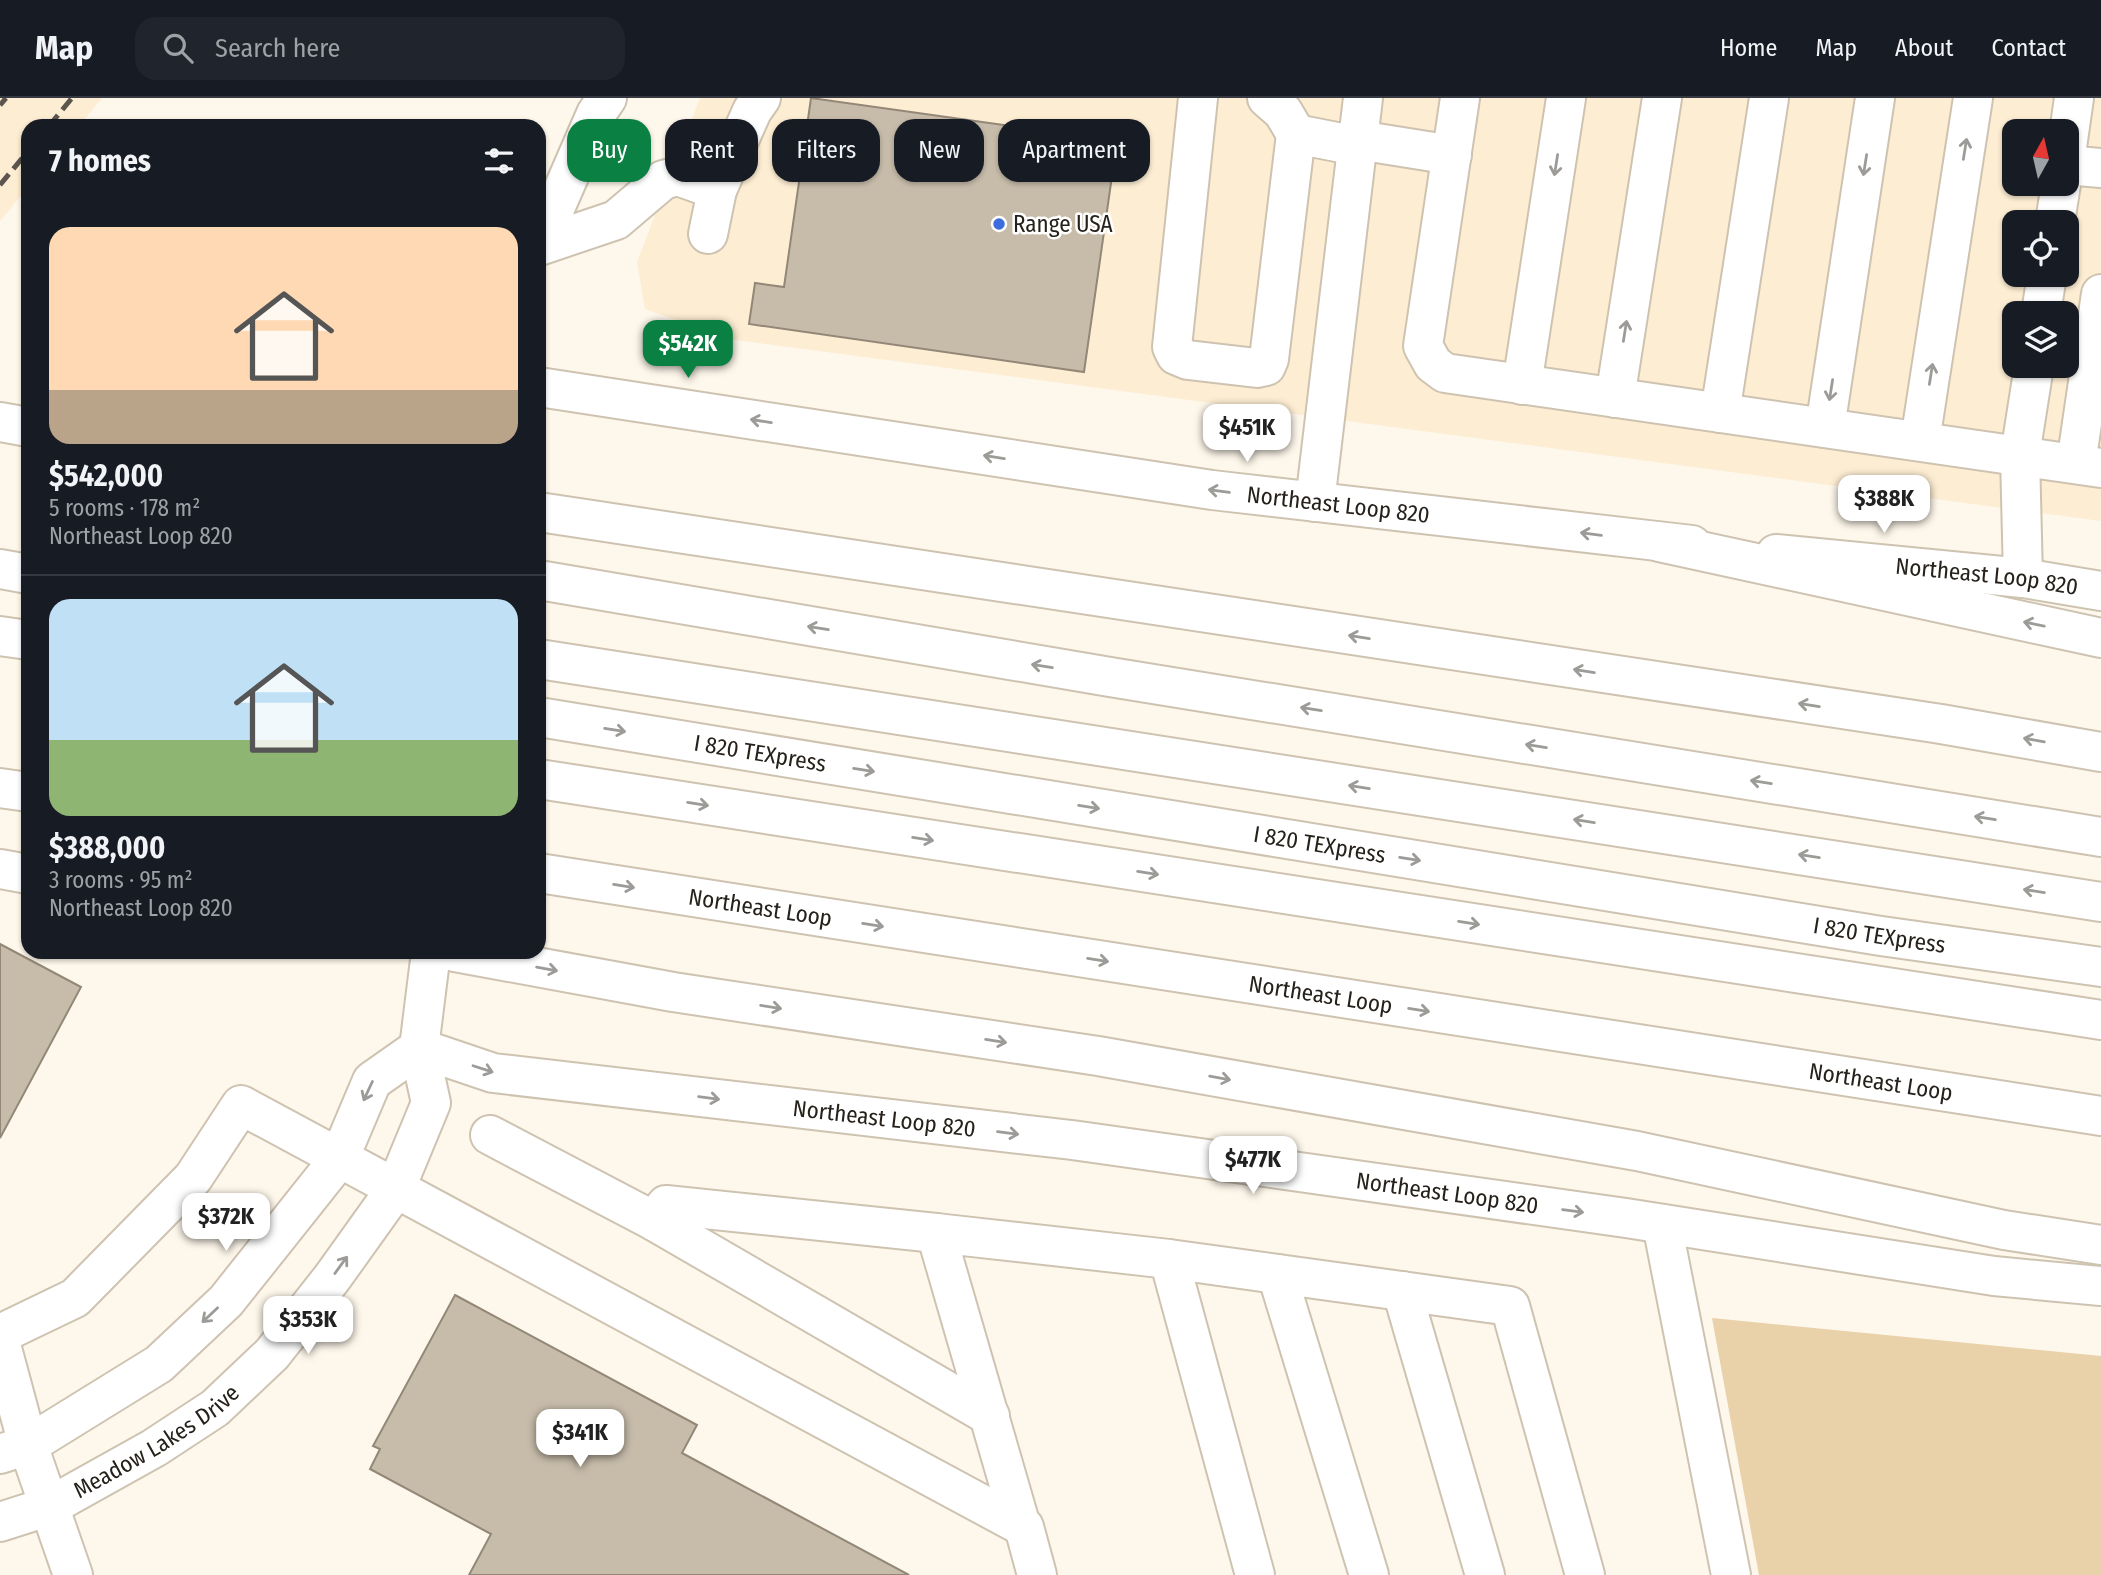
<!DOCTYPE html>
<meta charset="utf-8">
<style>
:root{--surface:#171b24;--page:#20242c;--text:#f1f3f6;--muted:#9ea1a6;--line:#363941;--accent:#0b8043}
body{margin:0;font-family:"Fira Sans Condensed",sans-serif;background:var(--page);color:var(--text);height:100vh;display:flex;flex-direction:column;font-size:26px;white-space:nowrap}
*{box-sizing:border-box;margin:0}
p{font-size:23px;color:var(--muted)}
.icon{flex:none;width:38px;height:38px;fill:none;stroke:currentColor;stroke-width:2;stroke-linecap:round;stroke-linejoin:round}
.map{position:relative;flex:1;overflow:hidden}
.drawer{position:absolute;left:21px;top:21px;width:525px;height:840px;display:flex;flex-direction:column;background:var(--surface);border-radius:21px;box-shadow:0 2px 5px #0004}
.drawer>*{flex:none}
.guide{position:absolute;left:567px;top:21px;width:665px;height:63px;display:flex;gap:14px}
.needle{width:46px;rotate:8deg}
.fabs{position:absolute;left:2002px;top:21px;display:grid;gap:14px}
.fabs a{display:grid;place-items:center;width:77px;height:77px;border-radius:14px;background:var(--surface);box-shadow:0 2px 5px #0004;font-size:35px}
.price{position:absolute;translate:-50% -60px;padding:0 16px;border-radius:14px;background:#fff;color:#222;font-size:23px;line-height:46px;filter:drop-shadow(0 2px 4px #0008)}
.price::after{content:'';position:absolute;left:50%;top:42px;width:21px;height:16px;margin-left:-10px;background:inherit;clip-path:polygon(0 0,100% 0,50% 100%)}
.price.on{background:var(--accent);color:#fff}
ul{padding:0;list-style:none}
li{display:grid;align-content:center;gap:14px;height:371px;padding:0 28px}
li+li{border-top:2px solid var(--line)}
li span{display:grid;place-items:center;height:217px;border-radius:21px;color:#555}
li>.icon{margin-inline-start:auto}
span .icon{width:126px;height:126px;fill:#fffc;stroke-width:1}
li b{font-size:30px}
h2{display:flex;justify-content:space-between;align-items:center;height:84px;padding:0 28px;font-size:30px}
.pill{padding:0 24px;border-radius:21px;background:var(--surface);box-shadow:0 2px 5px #0004;font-size:24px;line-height:63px}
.pill.on{background:var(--accent);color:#fff}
header{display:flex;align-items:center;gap:42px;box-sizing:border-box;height:98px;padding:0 35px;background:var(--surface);border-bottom:2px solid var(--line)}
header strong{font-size:33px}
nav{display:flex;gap:38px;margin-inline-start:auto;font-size:24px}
.search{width:490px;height:63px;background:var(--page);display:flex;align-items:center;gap:18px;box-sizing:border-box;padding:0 24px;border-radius:21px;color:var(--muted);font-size:26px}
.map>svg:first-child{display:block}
.built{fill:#fdedd3;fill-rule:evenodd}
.green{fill:#e9d1aa}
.building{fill:#c7bcaa;stroke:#938877;stroke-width:2}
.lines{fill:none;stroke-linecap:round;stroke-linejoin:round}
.minor-casing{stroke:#cec3b1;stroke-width:42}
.major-casing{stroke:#cec3b1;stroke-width:42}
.highway-casing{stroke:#cec3b1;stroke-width:42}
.minor{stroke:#fff;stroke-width:38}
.major{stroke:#fff;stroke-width:38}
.highway{stroke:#fff;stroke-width:38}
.rail{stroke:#5c564f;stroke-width:5;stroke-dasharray:14 7;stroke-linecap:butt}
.oneway{stroke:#9d9b98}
.poi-dot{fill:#3d6cdd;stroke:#fff;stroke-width:2.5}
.labels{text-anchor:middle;stroke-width:5;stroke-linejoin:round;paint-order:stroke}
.poi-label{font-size:23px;fill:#26211b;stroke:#fff;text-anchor:start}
.street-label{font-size:23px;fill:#26211b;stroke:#fff}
</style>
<header>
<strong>Map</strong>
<div class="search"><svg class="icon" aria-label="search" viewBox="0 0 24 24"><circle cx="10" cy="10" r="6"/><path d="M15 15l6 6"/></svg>Search here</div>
<nav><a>Home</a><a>Map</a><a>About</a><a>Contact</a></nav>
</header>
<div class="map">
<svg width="2101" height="1477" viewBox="0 0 2101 1477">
<rect width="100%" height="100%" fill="#fef7eb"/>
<g class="built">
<polygon points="0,0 102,0 79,28 28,28 28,89 0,123"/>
<path d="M700 0H2101V423L729 241 645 211 637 164ZM2014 33H2067V86H2014ZM2014 124H2067V177H2014ZM2014 215H2067V268H2014Z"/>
</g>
<polygon class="green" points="1712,1220 2101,1258 2101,1477 1759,1477"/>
<g class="building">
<polygon points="811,0 1117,43 1084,274 749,226 755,185 784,189"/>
<polygon points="0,846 81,889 0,1040"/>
<polygon points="455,1197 697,1327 682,1355 909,1477 469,1477 491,1436 370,1371 380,1351 373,1348"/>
</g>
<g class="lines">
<defs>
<g id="minor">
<polyline points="1198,0 1172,249 1176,257 1188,262 1257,270 1266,268 1269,261 1296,36"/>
<polyline points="1267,0 1283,14 1296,36 1357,48"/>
<polyline points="1460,0 1423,248 1433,266 1445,275 2101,370"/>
<polyline points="1358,42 1452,57"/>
<polyline points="2067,49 2074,0"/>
<polyline points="2067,67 2101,70"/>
<polyline points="2055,124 2061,86"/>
<polyline points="708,136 717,92"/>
<polyline points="539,147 596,16 607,0"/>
<polyline points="539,148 616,122 663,82 678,78 717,92 752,13 761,0"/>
<polyline points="2041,215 2047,177"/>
<polyline points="1522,287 1566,0"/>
<polyline points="1615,300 1662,0"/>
<polyline points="1720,315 1769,0"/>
<polyline points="1825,330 1875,0"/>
<polyline points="1920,343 1973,0"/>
<polyline points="2076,366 2101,196"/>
<polyline points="1315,404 1363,0"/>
<polyline points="2023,480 2020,357 2034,268"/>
<polyline points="490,1037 654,1123 990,1318"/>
<polyline points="654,1123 666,1107 936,1135"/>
<polyline points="1662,1126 1731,1477"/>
<polyline points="1169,1161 1255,1477"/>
<polyline points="1277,1176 1369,1477"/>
<polyline points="1402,1193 1485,1477"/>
<polyline points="0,1236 75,1200 193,1080 241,1007 1024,1429 1037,1477"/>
<polyline points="0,1243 28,1347 73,1477"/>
<polyline points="0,1356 28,1347 159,1266 226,1203 339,1061 372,983 419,950"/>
<path id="s1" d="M0 1424 50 1408 154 1350 215 1310 272 1256 332 1180 395 1092 431 1005 419 950 431 854"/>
<polyline points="1021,1428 936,1135 1169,1161 1510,1208 1585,1477"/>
</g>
<g id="major">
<path id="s2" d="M539 289 1212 392 1692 447"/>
<path id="s3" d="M1776 456 2023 480 2101 493"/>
<path id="s4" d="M419 950 493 975 1072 1042 1626 1120 1994 1178 2101 1188"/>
</g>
<g id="highway">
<polyline points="0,324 28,329"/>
<polyline points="539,414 1941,626 2101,654"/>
<polyline points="1659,444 2101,540"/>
<polyline points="0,471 28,476"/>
<polyline points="539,482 1110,579 2101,739"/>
<polyline points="0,538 28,542"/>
<polyline points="539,561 2101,804"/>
<path id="s5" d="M539 619 1881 838 2101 869"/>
<polyline points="539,681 2101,922"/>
<polyline points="0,690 28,694"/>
<polyline points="0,771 28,776"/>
<path id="s6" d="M539 775 2101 1018"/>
<polyline points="455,854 673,894 1098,958 1637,1053 2004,1132 2101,1147"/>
</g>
</defs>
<use href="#minor" class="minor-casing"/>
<use href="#major" class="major-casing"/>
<use href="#highway" class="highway-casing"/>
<use href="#minor" class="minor"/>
<use href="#major" class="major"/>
<use href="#highway" class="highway"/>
<g class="rail">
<polyline points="0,7 6,0"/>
<polyline points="49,28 72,0"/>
<polyline points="0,87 28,53"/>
</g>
</g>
<defs><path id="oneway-shaft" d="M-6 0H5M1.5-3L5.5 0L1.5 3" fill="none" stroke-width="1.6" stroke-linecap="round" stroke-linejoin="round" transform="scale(1.75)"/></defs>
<g class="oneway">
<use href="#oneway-shaft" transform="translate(1965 51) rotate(-81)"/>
<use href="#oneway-shaft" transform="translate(1556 67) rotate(99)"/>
<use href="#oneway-shaft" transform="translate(1865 67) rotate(99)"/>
<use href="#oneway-shaft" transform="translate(1625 233) rotate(-81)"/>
<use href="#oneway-shaft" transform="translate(1931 276) rotate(-81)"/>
<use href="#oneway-shaft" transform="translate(1831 292) rotate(99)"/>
<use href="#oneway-shaft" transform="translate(761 323) rotate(-171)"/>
<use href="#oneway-shaft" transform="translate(994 359) rotate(-171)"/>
<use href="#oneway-shaft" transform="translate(1219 393) rotate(-173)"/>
<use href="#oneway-shaft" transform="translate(1591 436) rotate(-173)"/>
<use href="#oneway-shaft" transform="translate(2034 526) rotate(-168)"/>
<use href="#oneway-shaft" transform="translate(818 530) rotate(-171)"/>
<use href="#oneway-shaft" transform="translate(1359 539) rotate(-171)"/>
<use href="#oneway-shaft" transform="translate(1042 568) rotate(-171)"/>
<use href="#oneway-shaft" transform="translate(1584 573) rotate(-171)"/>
<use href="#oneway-shaft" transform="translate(1809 607) rotate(-171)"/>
<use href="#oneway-shaft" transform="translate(1311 611) rotate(-171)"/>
<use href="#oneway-shaft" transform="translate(615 632) rotate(9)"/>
<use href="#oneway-shaft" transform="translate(2034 642) rotate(-170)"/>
<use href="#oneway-shaft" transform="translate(1536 648) rotate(-171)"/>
<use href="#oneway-shaft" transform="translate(864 672) rotate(9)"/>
<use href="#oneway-shaft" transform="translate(1761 684) rotate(-171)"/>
<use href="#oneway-shaft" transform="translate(1359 689) rotate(-171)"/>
<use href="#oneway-shaft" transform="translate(698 706) rotate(9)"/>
<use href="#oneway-shaft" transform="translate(1089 709) rotate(9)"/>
<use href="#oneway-shaft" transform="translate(1985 720) rotate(-171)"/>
<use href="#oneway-shaft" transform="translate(1584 723) rotate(-171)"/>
<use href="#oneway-shaft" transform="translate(923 741) rotate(9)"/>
<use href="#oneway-shaft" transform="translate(1809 758) rotate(-171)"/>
<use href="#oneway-shaft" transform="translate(1410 761) rotate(9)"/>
<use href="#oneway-shaft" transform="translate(1148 775) rotate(9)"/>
<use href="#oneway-shaft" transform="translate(624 788) rotate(9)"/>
<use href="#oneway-shaft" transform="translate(2034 793) rotate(-171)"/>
<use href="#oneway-shaft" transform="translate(1469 825) rotate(9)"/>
<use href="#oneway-shaft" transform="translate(873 827) rotate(9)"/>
<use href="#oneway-shaft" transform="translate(1098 862) rotate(9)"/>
<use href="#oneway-shaft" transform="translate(547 871) rotate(10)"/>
<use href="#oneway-shaft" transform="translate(771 909) rotate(9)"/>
<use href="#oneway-shaft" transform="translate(1419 912) rotate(9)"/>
<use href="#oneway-shaft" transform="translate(996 943) rotate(9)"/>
<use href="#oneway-shaft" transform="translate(483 971) rotate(18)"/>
<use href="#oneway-shaft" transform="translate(1220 980) rotate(10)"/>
<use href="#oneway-shaft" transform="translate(368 993) rotate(115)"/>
<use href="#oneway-shaft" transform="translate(709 1000) rotate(7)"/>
<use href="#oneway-shaft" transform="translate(1008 1035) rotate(7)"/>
<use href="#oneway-shaft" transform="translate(1573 1113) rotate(8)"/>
<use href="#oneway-shaft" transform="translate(341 1167) rotate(-54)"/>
<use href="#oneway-shaft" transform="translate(210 1217) rotate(137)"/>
</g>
<circle class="poi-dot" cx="999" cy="126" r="7"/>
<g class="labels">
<g class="poi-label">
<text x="1013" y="134">Range USA</text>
</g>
<g class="street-label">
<text dy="8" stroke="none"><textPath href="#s2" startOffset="808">Northeast Loop 820</textPath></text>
<text dy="8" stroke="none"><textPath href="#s3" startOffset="212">Northeast Loop 820</textPath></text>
<text dy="8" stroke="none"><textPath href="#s5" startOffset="224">I 820 TEXpress</textPath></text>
<text dy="8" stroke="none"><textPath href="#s5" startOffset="791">I 820 TEXpress</textPath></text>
<text dy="8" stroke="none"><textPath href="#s6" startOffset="224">Northeast Loop</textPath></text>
<text dy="8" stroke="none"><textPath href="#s5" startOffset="1358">I 820 TEXpress</textPath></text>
<text dy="8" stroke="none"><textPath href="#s6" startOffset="791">Northeast Loop</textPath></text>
<text dy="8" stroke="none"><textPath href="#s6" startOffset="1358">Northeast Loop</textPath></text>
<text dy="8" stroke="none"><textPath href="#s4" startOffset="472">Northeast Loop 820</textPath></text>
<text dy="8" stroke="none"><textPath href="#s4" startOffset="1040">Northeast Loop 820</textPath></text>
<text dy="8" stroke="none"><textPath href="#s1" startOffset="177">Meadow Lakes Drive</textPath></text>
</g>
</g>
</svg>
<div class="fabs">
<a><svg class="needle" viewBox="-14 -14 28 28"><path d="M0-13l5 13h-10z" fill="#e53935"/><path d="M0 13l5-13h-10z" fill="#9ea1a6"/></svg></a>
<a><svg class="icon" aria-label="locate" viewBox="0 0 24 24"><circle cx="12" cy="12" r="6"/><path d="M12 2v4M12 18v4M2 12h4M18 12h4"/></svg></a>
<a><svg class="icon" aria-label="layers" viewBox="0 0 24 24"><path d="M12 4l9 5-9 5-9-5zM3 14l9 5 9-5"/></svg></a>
</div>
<b class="price on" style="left:688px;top:282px">$542K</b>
<b class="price" style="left:1247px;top:366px">$451K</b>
<b class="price" style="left:1884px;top:437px">$388K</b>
<b class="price" style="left:1253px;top:1098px">$477K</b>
<b class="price" style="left:226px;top:1155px">$372K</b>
<b class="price" style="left:308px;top:1258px">$353K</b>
<b class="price" style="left:580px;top:1371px">$341K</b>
<div class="guide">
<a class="pill on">Buy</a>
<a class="pill">Rent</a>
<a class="pill">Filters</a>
<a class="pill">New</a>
<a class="pill">Apartment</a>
</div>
<section class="drawer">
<h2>7 homes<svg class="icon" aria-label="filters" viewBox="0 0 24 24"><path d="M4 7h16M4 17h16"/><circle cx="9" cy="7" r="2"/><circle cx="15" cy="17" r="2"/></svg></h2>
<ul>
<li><span style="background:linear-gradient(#ffd9b3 75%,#b9a48a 0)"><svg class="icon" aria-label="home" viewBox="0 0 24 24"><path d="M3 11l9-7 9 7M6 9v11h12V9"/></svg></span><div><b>$542,000</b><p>5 rooms · 178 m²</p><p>Northeast Loop 820</p></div></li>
<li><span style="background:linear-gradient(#bfe0f5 65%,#8fb573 0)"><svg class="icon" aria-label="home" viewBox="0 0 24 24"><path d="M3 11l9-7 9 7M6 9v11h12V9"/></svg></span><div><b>$388,000</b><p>3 rooms · 95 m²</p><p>Northeast Loop 820</p></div></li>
</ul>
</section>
</div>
